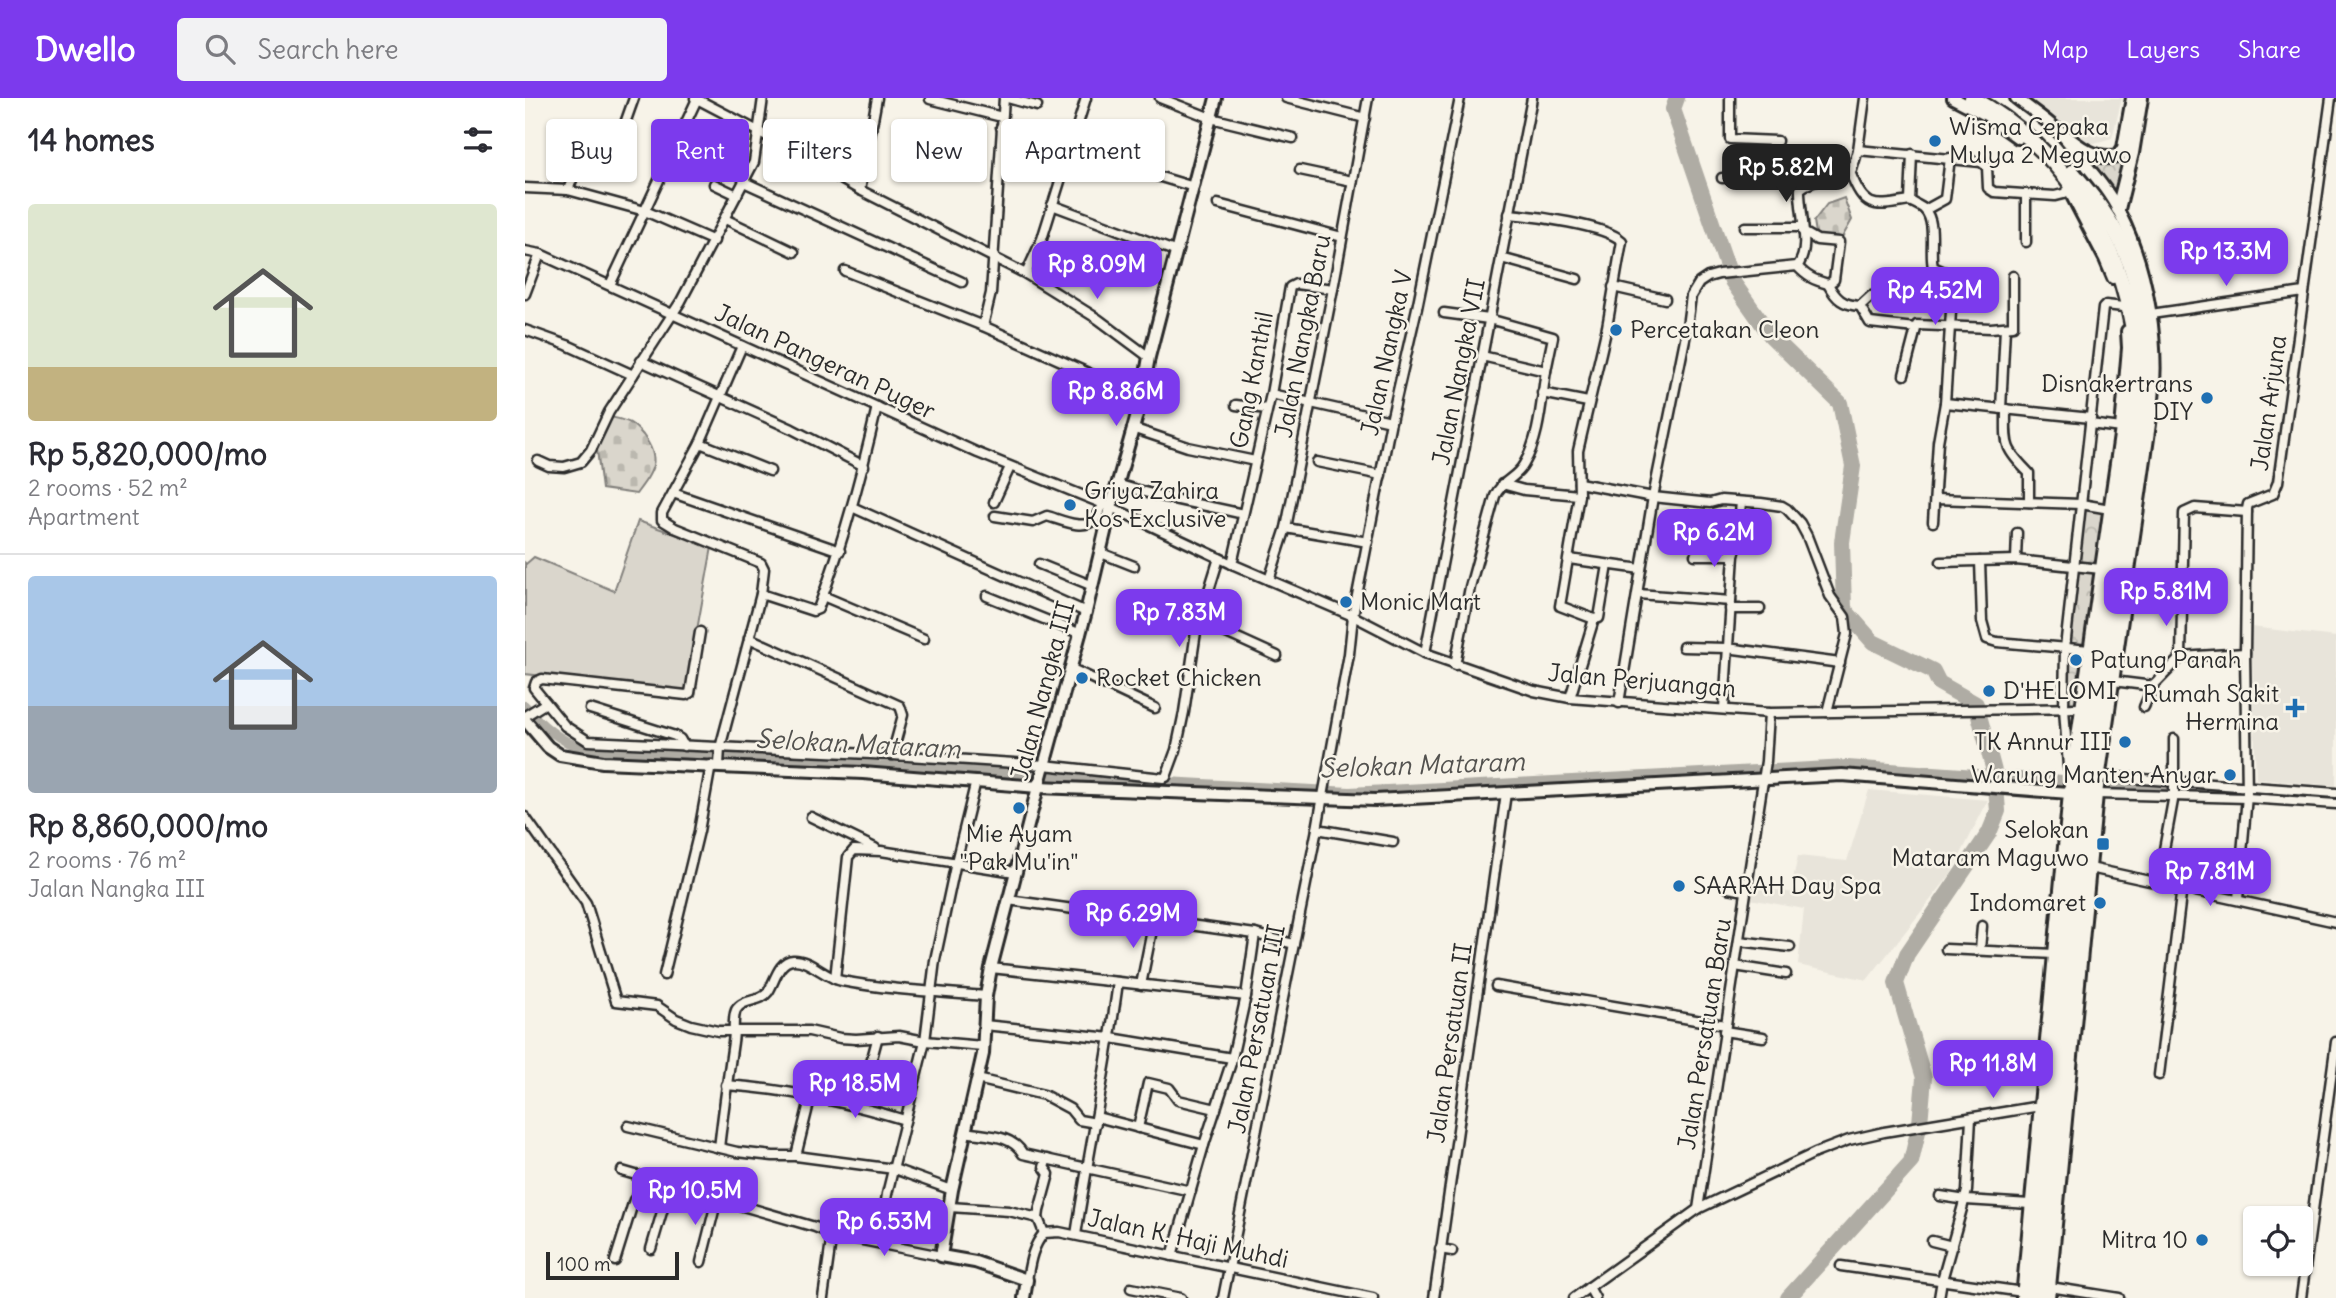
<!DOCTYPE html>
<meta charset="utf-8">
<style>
:root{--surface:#fff;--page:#f2f2f3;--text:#2b2b33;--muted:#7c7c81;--line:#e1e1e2;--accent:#7c3aed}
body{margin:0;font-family:Delius,sans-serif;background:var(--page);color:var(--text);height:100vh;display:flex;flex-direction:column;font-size:26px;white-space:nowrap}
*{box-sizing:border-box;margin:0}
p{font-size:23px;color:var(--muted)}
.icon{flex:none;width:38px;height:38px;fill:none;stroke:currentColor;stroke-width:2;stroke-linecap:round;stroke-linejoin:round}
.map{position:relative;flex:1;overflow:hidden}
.panel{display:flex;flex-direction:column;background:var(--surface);width:525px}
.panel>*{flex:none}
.guide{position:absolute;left:21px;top:21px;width:665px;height:63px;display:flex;gap:14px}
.buttons{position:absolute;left:1718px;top:1108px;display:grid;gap:14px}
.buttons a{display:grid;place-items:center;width:70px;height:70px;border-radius:7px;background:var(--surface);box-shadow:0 2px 5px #0004;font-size:35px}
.scale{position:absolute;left:21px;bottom:18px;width:133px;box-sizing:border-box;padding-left:7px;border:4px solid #2b2b2b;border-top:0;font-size:19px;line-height:24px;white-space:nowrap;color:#2b2b2b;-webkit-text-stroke:5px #f7f3e8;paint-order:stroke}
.price{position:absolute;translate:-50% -60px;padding:0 16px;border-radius:14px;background:var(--accent);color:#fff;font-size:23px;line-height:46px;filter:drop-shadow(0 2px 4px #0008)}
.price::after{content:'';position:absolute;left:50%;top:42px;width:21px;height:16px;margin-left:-10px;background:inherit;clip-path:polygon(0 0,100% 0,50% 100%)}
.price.selected{background:#222;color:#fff}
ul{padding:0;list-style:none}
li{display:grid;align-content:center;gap:14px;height:371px;padding:0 28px}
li+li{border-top:2px solid var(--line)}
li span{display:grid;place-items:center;height:217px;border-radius:7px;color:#555}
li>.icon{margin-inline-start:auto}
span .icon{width:126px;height:126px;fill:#fffc;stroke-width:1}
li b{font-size:30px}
h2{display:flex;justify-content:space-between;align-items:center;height:84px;padding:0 28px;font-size:30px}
.tag{padding:0 24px;border-radius:7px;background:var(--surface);box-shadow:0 2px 5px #0004;font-size:24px;line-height:63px}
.tag.selected{background:var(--accent);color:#fff}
header{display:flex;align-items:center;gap:42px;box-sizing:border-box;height:98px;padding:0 35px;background:var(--accent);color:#fff}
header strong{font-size:33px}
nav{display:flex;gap:38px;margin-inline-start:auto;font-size:24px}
.search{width:490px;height:63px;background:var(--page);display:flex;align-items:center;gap:18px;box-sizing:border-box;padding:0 24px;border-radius:7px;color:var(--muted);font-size:26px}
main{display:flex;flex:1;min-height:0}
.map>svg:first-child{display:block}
.built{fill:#e8e4da}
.cemetery{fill:url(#cemetery-stones);stroke:#82807c;stroke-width:2}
.park{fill:url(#park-crowns);stroke:#82807c;stroke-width:2}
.pitch{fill:#dad6cc;stroke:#82807c;stroke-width:2}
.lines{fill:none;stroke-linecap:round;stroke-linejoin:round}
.canal{stroke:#afaca4;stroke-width:10}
.river{stroke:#afaca4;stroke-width:16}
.minor-casing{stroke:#2b2b2b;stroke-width:13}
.tertiary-casing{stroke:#2b2b2b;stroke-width:16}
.secondary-casing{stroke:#2b2b2b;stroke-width:18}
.trunk-casing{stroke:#2b2b2b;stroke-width:19}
.minor{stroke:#f7f3e8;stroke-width:8}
.tertiary{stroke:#f7f3e8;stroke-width:10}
.secondary{stroke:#f7f3e8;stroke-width:12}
.trunk{stroke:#f7f3e8;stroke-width:14}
.poi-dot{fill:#1f6fb2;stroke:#f7f3e8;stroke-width:2.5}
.labels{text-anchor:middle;stroke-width:5;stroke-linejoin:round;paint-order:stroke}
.poi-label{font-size:24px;fill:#2b2b2b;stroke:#f7f3e8;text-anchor:start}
.street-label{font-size:24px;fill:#2b2b2b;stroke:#f7f3e8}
.water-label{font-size:26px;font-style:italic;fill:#53524f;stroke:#f7f3e8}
</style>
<header>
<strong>Dwello</strong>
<div class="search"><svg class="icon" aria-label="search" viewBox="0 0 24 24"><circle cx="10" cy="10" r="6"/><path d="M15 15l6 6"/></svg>Search here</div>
<nav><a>Map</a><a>Layers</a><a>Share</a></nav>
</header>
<main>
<section class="panel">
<h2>14 homes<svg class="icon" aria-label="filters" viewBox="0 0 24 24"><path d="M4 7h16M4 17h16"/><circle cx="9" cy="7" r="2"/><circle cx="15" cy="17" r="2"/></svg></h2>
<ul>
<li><span style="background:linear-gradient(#dfe7d0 75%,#c2b280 0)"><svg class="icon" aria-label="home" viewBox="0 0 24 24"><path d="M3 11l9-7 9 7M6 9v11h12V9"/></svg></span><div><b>Rp 5,820,000/mo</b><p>2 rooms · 52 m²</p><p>Apartment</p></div></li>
<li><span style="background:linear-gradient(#a9c7e8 60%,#9aa5b1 0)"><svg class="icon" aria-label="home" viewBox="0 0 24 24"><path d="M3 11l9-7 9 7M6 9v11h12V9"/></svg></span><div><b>Rp 8,860,000/mo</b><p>2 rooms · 76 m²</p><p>Jalan Nangka III</p></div></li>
</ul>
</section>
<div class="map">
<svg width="1811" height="1200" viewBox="0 0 1811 1200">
<defs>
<pattern id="cemetery-stones" width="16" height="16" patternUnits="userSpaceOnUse" patternTransform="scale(1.75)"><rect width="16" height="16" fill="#dad6cc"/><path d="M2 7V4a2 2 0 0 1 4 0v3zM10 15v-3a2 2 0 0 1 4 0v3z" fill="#bbb8af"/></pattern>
<pattern id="park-crowns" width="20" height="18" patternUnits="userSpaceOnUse" patternTransform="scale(1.75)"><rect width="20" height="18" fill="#dad6cc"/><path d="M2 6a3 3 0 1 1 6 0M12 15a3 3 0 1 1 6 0" fill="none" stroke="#bbb8af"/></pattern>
</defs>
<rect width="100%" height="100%" fill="#f7f3e8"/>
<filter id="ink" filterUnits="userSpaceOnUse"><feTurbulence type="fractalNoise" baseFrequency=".0143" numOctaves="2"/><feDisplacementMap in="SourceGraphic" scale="14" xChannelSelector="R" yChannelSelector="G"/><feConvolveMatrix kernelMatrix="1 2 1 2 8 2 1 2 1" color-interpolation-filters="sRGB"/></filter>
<g filter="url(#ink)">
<g class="built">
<polygon points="1503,0 1597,0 1587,40 1566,46"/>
<polygon points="1726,529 1811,539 1811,688 1731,681"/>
<polygon points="1344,692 1463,702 1426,776 1342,882 1273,867 1279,811 1225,801 1227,788 1281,797 1282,783 1268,781 1273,758 1322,763"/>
</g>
<g class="cemetery">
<polygon points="1319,100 1327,122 1315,143 1292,141 1289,123 1302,106"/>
<path d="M85 319C103 323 106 323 118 337 137 362 128 373 111 396L77 391 71 344Z"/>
</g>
<g class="park">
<polygon points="1556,54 1605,56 1592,105"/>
<polygon points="1556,406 1585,411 1547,676 1539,610 1540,550"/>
</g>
<polygon class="pitch" points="113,423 187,449 161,593 0,576 0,465 1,466 9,459 89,493"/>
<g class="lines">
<g class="canal">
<path d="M0 608C16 628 34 642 59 652L825 694 1322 667 1553 683"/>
<polyline points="1568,684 1811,701"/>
</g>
<polyline class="river" points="1152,0 1148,11 1207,183 1246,238 1315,305 1328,368 1317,444 1319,511 1348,544 1408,573 1414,585 1451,606 1470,677 1473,713 1464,735 1382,856 1371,885 1399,980 1395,1025 1386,1064 1263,1200"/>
<defs>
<g id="minor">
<polyline points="170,0 233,33 335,92 501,176 573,221 624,259"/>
<polyline points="482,0 512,8"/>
<polyline points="635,0 686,20 768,40"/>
<polyline points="761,0 840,20"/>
<polyline points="1205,0 1205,41 1252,43"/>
<polyline points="405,1 477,19"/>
<polyline points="476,29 545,49"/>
<polyline points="73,37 93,45 109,0"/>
<polyline points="545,52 669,89"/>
<polyline points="1333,52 1456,64 1462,69 1463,90 1469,94 1530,98 1538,96 1543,92"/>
<path d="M1387 56 1385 103C1390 106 1396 108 1400 112 1412 126 1404 153 1408 169L1424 176 1428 183 1420 305 1413 344 1408 424"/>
<polyline points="775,72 827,83"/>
<path d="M1325 74C1340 112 1348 109 1385 103"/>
<polyline points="1197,80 1264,77 1272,80 1279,87"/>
<polyline points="219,84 437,184"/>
<polyline points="189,86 212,97"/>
<polyline points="0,90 43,92 120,113 189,143"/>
<polyline points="43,92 56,59"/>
<polyline points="335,92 352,0"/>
<polyline points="1501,96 1501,144"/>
<polyline points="693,106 817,139"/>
<polyline points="527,107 652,154"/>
<polyline points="1400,112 1420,101 1425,60"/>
<path d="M984 116C1009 118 1080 127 1097 143L1082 229 1053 353 1054 397 1035 508 1069 521 1074 520 1083 467"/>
<polyline points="200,121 269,154"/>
<polyline points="1220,129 1278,129"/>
<polyline points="0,153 15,156 453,355 586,409 707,466 828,518 900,555 1009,593 1045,600 1244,615 1557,610"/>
<polyline points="976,160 1052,181"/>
<path d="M1272 168C1282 179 1289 182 1303 186L1309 182 1314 144 1292 142 1278 134"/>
<polyline points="320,173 458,228 617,299"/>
<polyline points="501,176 517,141 561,0"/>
<path d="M1303 186C1311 201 1318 207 1335 208L1346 198 1363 194 1427 199"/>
<polyline points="85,187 172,1"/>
<polyline points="1088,189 1140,201"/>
<polyline points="0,196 15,156"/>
<polyline points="1335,208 1345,225 1390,230"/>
<polyline points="919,215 964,221 1028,239 1021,273 957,258"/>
<polyline points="1626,216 1779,194"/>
<polyline points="458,228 466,195 479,0"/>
<polyline points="0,232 42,247 108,277"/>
<polyline points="116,263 267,331 339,368"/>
<polyline points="1379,277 1392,227 1466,230 1488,228 1488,178"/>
<polyline points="1017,295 1063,304"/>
<polyline points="746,296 866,323"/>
<polyline points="1420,305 1566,320"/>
<polyline points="711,307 742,311"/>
<polyline points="1476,311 1480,230"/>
<path d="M1481 311C1481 347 1478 349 1504 375V404"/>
<polyline points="1565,326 1596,330"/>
<polyline points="607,330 663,349 730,363"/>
<polyline points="175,345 245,373"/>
<polyline points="13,363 24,368 39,369 56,364 66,352 84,314 156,203 229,64 238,0"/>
<polyline points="792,364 856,377"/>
<polyline points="1054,385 1128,399 1185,405 1196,402 1236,405 1257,408 1262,411 1275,425 1282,438 1305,498 1320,519 1322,536 1302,614"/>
<path d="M592 386C633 400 676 406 718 416"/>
<polyline points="977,386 999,392 1054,397"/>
<polyline points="148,395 315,453"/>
<polyline points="1411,401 1556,406 1585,411"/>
<polyline points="469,404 485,369"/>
<polyline points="327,409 561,514"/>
<path d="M470 418 508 424 522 418C534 421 558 433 569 422 573 419 576 411 578 406"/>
<polyline points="761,430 843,444"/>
<polyline points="576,455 609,468"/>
<polyline points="1170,457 1209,457"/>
<polyline points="1044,461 1116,471"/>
<polyline points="1491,462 1492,435"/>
<polyline points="1455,463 1457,523 1462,541 1472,544 1565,552"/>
<polyline points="1416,464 1491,462 1576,471"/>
<polyline points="514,466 568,488"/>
<polyline points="707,466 746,296 765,189 771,186 808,191"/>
<polyline points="744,482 761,430 808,191 843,0"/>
<polyline points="1603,495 1656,500"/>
<path d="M236 496 288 513 293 511C319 443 336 379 352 309"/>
<polyline points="1113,496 1206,503"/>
<polyline points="298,498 399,541"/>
<polyline points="462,498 556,536"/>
<polyline points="1205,511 1235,511"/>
<polyline points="675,523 752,558"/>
<polyline points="175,534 165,595 161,597 17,581 11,584 9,590 40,628 63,643 367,657 519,667 638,680 641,679 651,652 659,614 671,534 694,460"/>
<polyline points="224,540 375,608 378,617 367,657"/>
<polyline points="1158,549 1202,550 1315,565"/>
<polyline points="900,555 1007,0"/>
<polyline points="1656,559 1659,415 1670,410 1722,414"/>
<path d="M930 567 945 489 970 398C976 383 992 380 999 366 1015 339 1016 303 1021 273"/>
<polyline points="545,570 630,610"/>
<polyline points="1588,583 1628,588 1656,559 1720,555"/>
<polyline points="1045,600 1069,521"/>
<path d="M1094 605 1128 399 1161 236 1166 198 1174 185 1183 179 1194 176 1272 168C1287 153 1274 112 1275 91 1289 79 1312 83 1327 72L1333 52 1340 0"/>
<polyline points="1619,609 1628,588"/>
<polyline points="1199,610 1209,457 1212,448 1216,404"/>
<polyline points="65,611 150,638 155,641 159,648"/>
<polyline points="0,618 21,605"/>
<polyline points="194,667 195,650 236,496 239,471 236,465 150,430 137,422 137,415 175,345 217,248"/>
<polyline points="1546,673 1543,669 1539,610 1540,550 1578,210 1581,207 1598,209"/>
<polyline points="1575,678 1811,695"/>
<polyline points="1572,696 1722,700 1811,706"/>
<polyline points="0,719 61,805 91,903 132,908 151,921 166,927 193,933 284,933 315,940 331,941 374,938 400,943 458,948"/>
<polyline points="286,719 350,750"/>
<polyline points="792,731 868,744"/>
<polyline points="1565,770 1811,824"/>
<polyline points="1633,784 1649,697 1649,641"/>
<polyline points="1203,790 1221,793"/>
<polyline points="1713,801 1722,698 1720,555 1722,411 1723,406 1748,396 1753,384 1806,0"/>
<polyline points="483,802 730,836 769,846"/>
<polyline points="1214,843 1265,849"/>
<polyline points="1421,851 1529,856"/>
<polyline points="1455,852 1457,828"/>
<polyline points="1210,868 1261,876"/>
<polyline points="466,870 721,898"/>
<polyline points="139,877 174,733 186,667"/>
<polyline points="310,881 323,759 329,752 356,753 490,774"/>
<polyline points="616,887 629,822"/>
<polyline points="971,888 1200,927"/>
<polyline points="459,927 586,940 707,960"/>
<polyline points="1199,933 1238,939"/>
<polyline points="1634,977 1657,789"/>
<polyline points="452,981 519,997 545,1011 554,1022 571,1025"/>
<path d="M201 987C263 991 321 1004 380 1022"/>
<polyline points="334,1008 353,938"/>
<polyline points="572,1019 679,1047"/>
<polyline points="103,1028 212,1054 248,1058 271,1058 369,1071 427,1092"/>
<polyline points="613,1030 623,985 644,990 653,1002 691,1011"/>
<path d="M440 1034C461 1038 487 1036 498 1056L666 1093"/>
<path d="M194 1050C198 1015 203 979 208 944 210 934 207 921 211 912 218 900 235 905 243 894 250 884 253 863 268 862 285 861 300 880 317 883 364 892 413 894 461 898"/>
<polyline points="271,1058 286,997"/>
<polyline points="97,1073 290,1129 307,1136 416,1158"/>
<polyline points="1415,1098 1441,1102 1505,1106"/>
<polyline points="425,1109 484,1113 513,1120"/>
<polyline points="1173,1111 1241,663 1244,615"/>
<polyline points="519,1135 513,1120 514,1113 524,1076 519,1069 522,1061"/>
<path d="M551 1137C564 1052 582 969 593 884"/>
<polyline points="1407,1143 1427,1148"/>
<polyline points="355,1145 362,1096 400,943 410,862 431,764 451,683"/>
<polyline points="126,1151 145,1087"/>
<polyline points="915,1151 927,1153"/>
<polyline points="647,1158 679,1047 706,965 721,898 730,836"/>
<polyline points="90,1163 109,1102 125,1082"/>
<polyline points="176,1164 192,1101"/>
<polyline points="1316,1168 1498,1194"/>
<path d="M502 1182C505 1165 507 1149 519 1135L534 1134 848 1200"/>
<polyline points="1064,1189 1070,1200"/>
<polyline points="1525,1189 1594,1200"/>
<polyline points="606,1190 656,1200"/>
<polyline points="298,1200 307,1136"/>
<polyline points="698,1200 792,731 824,556 828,518 866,323 892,210 935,0"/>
<polyline points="909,1200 981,695"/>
<polyline points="1049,1200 1173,1111 1290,1055 1324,1042 1359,1034 1515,1008"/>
<polyline points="1414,1200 1417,1182 1442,1093 1446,1020"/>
<polyline points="1776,1200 1811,944"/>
</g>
<g id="tertiary">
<polyline points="1428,0 1461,17 1493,40"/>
<path d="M1491 0C1505 11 1521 21 1533 33 1542 41 1549 52 1557 62 1570 78 1585 95 1594 114 1624 172 1635 248 1627 312L1572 696 1524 1200"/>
<polyline points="1545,94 1580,161 1588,180"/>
<polyline points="0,622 23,649 35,657 78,664 338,675 513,689 850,702 1317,677 1544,695"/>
<polyline points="514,686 561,514 586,409 617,299 624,259 691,0"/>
<polyline points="499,1200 502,1182 450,1164 416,1158 427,1092 458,956 461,898 466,870 513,689"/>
<polyline points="1497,1200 1544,695 1596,330 1603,250 1602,233"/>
</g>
<g id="secondary">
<path d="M1534 33C1552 48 1569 63 1594 58L1599 50 1608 0"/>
<polyline points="1593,111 1607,55 1616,0"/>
<polyline points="513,689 514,686"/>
</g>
<g id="trunk">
<path d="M1447 0C1532 46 1590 132 1607 226 1617 279 1604 337 1597 390 1585 472 1572 554 1561 636 1549 718 1542 801 1534 883 1524 989 1514 1094 1504 1200"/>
<path d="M1516 1200 1564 693 1621 285C1621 241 1618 192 1599 151 1587 122 1567 97 1547 74"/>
</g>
</defs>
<use href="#minor" class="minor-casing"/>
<use href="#tertiary" class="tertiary-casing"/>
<use href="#secondary" class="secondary-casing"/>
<use href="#trunk" class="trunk-casing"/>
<use href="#minor" class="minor"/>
<use href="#tertiary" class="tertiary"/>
<use href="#secondary" class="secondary"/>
<use href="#trunk" class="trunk"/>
</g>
</g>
<g class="poi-dot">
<circle cx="1410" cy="43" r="7"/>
<circle cx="1091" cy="232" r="7"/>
<circle cx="1682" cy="300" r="7"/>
<circle cx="545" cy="407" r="7"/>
<circle cx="821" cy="504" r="7"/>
<circle cx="1551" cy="562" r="7"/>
<circle cx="557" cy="580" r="7"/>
<circle cx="1464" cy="593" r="7"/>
<path d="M1766.5 599.5h7v7h7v7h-7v7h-7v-7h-7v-7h7z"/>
<circle cx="1600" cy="644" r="7"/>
<circle cx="1705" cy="677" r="7"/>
<circle cx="494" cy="710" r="7"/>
<rect x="1571" y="739" width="14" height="14" rx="3.5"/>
<circle cx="1154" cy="788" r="7"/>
<circle cx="1575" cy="805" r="7"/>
<circle cx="1677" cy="1142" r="7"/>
</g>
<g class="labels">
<g class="poi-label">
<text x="1424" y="37">Wisma Cepaka<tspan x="1424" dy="28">Mulya 2 Meguwo</tspan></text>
<text x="1105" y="240">Percetakan Cleon</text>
<text x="1668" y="294" text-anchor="end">Disnakertrans<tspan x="1668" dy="28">DIY</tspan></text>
<text x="559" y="401">Griya Zahira<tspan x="559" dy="28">Kos Exclusive</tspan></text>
<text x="835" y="512">Monic Mart</text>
<text x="1565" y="570">Patung Panah</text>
<text x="571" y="588">Rocket Chicken</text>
<text x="1478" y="601">D'HELOMI</text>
<text x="1754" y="604" text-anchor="end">Rumah Sakit<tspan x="1754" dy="28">Hermina</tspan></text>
<text x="1586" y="652" text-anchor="end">TK Annur III</text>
<text x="1691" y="685" text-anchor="end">Warung Manten Anyar</text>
<text x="1564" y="740" text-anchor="end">Selokan<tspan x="1564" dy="28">Mataram Maguwo</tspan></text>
<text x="494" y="744" text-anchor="middle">Mie Ayam<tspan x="494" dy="28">"Pak Mu'in"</tspan></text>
<text x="1168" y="796">SAARAH Day Spa</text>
<text x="1561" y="813" text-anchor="end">Indomaret</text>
<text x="1663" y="1150" text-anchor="end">Mitra 10</text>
</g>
<g class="street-label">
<text transform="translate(778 238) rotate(-79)" y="8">Jalan Nangka Baru</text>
<text transform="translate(862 255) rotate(-78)" y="8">Jalan Nangka V</text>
<text transform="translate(300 264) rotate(25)" y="8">Jalan Pangeran Puger</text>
<text transform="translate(934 274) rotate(-79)" y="8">Jalan Nangka VII</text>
<text transform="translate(727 282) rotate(-79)" y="8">Gang Kanthil</text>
<text transform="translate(1744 305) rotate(-82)" y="8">Jalan Arjuna</text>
<text transform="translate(1117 583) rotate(5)" y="8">Jalan Perjuangan</text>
<text transform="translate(518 593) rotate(-75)" y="8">Jalan Nangka III</text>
<text transform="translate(732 931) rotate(-79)" y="8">Jalan Persatuan III</text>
<text transform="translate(1180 936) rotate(-81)" y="8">Jalan Persatuan Baru</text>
<text transform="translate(925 945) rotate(-82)" y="8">Jalan Persatuan II</text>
<text transform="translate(663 1141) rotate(12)" y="8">Jalan K. Haji Muhdi</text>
</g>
<g class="water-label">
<text transform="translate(333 646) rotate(3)" y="9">Selokan Mataram</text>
<text transform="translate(897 667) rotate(-2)" y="9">Selokan Mataram</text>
</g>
</g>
</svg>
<div class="buttons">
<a><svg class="icon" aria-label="locate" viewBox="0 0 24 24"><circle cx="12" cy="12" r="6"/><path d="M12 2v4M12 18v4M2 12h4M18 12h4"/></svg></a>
</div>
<div class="scale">100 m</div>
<b class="price selected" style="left:1261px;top:106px">Rp 5.82M</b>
<b class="price" style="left:1701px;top:190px">Rp 13.3M</b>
<b class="price" style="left:572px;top:203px">Rp 8.09M</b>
<b class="price" style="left:1410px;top:229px">Rp 4.52M</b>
<b class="price" style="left:591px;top:330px">Rp 8.86M</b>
<b class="price" style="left:1189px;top:471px">Rp 6.2M</b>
<b class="price" style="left:1641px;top:530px">Rp 5.81M</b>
<b class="price" style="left:654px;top:551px">Rp 7.83M</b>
<b class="price" style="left:1685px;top:810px">Rp 7.81M</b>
<b class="price" style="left:608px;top:852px">Rp 6.29M</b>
<b class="price" style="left:1468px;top:1002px">Rp 11.8M</b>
<b class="price" style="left:330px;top:1022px">Rp 18.5M</b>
<b class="price" style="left:170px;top:1129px">Rp 10.5M</b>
<b class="price" style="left:359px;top:1160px">Rp 6.53M</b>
<div class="guide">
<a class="tag">Buy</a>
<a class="tag selected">Rent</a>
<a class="tag">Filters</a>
<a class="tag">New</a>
<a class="tag">Apartment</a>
</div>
</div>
</main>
